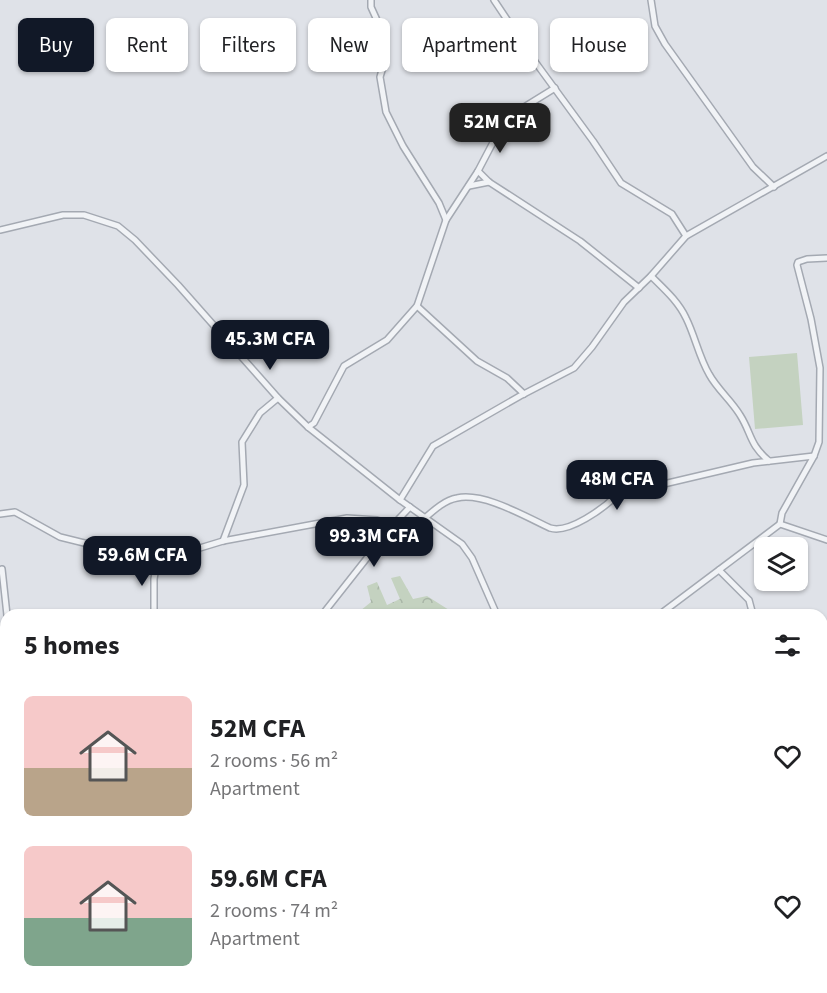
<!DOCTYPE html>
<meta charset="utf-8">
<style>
:root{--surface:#fff;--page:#f6f6f6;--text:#202124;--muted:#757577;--accent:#111827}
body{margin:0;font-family:"Source Sans 3",sans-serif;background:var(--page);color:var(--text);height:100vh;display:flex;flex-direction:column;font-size:22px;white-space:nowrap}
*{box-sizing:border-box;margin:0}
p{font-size:20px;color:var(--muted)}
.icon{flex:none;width:33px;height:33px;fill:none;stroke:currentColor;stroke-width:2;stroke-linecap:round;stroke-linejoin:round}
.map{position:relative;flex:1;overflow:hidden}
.drawer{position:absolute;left:0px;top:609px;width:828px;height:384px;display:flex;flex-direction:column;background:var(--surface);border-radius:18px 18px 0 0;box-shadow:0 2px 4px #0004}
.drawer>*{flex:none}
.banner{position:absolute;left:18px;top:18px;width:792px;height:54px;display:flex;gap:12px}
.buttons{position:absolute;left:754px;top:537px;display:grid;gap:12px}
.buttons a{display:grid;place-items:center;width:54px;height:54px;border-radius:9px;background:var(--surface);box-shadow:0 2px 4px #0004;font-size:30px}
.price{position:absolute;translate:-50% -51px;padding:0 14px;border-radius:12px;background:var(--accent);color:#fff;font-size:20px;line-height:39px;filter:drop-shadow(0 2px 3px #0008)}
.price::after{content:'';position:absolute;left:50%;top:36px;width:18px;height:14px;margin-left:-9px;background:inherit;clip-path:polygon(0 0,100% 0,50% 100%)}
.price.on{background:#222;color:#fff}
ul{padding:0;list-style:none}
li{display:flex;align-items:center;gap:18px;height:150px;padding:0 24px}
li span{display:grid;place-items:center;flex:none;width:168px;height:120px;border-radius:9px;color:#555}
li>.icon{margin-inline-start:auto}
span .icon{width:72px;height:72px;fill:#fffc;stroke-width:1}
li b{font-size:26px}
h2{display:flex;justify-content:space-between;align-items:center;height:72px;padding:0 24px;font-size:26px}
.pill{padding:0 21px;border-radius:9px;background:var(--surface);box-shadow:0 2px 4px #0004;font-size:21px;line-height:54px}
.pill.on{background:var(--accent);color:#fff}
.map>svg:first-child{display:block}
.forest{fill:url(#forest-crowns)}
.pitch{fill:#c4d2c0}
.water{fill:url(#water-ripples)}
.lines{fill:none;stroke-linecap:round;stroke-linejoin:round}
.minor-casing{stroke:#a4a9b2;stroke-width:8}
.tertiary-casing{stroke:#a4a9b2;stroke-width:10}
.minor{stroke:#f1f3f6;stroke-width:5}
.tertiary{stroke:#f1f3f6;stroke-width:7}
</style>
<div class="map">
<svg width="827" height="993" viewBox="0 0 827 993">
<defs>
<pattern id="forest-crowns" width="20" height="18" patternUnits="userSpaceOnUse" patternTransform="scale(1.5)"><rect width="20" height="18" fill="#c4d2c0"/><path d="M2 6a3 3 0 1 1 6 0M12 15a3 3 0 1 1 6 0" fill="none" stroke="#a8b5a6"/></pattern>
<pattern id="water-ripples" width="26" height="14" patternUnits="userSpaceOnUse" patternTransform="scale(1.5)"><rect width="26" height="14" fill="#9aafc8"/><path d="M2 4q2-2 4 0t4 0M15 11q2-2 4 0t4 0" fill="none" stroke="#7e8fa4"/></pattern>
</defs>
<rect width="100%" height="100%" fill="#dfe2e8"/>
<g class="forest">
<polygon points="400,576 413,599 427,596 457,615 355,615 371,602 367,586 377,582 387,605 400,599 391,578"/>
<polygon points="384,987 540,987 540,993 385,993"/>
<polygon points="582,987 608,987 605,993 583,993"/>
</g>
<polygon class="pitch" points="797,353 803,425 755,429 749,357"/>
<rect class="water" x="545" y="987" width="24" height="6"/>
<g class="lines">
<defs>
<g id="minor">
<polyline points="494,0 536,63 593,141 621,183 672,214 686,236"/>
<polyline points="651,0 655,26 665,44 753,167 774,187"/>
<polyline points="478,171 489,182 580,241 639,288"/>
<polyline points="469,186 489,182"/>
<polyline points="446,220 478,171 499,131 513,114 555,88"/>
<polyline points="0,230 63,215 84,215 118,226 135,240 178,285 278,398 308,427 400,500 462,544 472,558 497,615"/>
<path d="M651 276C664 289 678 301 686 318 695 336 699 357 709 374 717 389 731 400 740 415 752 434 749 444 769 461"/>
<polyline points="417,306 477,361 507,378 524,394"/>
<polyline points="308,427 314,423 344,366 387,340 417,306 446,220 439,203 403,146 386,112 380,77 385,60 386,40 371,7 371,0"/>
<polyline points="400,500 433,446 520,396 574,368 592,347 624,302 651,276 686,236 827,156"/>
<polyline points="0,514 15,512 60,537 157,561 223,541 347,518 377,520 393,525"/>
<path d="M425 518C434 510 445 500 457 498 484 492 526 517 550 528 569 534 604 508 617 495L753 463 814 456"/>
<polyline points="780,524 782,513 814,456 819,442 820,368 811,319 797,265 798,262 807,259 827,258"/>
<polyline points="223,541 244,485 242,442 260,413 278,398"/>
<polyline points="2,569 7,615"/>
<polyline points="719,570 749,600 753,615"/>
<polyline points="154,615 154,579 157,561"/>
<polyline points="322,615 393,525 410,507"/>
<polyline points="659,615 780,524 827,540"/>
<polyline points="0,651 6,656"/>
<polyline points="822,718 827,712"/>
<polyline points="822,805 827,806"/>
<polyline points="0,889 6,888"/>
<polyline points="44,987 45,993"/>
<polyline points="646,987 648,993"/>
<polyline points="226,993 242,987"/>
<polyline points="320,993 320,987"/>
</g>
<g id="tertiary">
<polyline points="0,753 6,752"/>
<polyline points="174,987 176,993"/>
</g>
</defs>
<use href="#minor" class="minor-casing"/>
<use href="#tertiary" class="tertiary-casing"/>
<use href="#minor" class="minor"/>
<use href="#tertiary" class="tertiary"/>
</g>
</svg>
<div class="buttons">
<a><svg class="icon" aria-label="layers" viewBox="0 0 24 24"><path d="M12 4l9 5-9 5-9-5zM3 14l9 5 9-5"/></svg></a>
</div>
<b class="price on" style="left:500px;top:154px">52M CFA</b>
<b class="price" style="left:270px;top:371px">45.3M CFA</b>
<b class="price" style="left:617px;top:511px">48M CFA</b>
<b class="price" style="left:374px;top:568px">99.3M CFA</b>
<b class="price" style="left:142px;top:587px">59.6M CFA</b>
<div class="banner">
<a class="pill on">Buy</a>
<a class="pill">Rent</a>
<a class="pill">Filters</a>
<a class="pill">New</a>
<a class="pill">Apartment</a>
<a class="pill">House</a>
</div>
<section class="drawer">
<h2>5 homes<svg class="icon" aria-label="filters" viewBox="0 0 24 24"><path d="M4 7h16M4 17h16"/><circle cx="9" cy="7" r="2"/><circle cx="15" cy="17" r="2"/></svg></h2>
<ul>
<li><span style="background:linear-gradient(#f6c9c9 60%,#b9a48a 0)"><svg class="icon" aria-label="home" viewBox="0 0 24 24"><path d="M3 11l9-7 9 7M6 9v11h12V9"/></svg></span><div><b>52M CFA</b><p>2 rooms · 56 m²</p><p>Apartment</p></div><svg class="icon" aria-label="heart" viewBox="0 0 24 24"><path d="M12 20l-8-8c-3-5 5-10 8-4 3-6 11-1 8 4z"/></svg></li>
<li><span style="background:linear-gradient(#f6c9c9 60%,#7fa58c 0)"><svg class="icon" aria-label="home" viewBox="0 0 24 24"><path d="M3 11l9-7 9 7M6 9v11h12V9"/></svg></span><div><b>59.6M CFA</b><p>2 rooms · 74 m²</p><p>Apartment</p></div><svg class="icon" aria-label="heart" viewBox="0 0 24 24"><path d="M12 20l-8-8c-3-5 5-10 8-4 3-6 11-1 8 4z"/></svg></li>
</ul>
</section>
</div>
